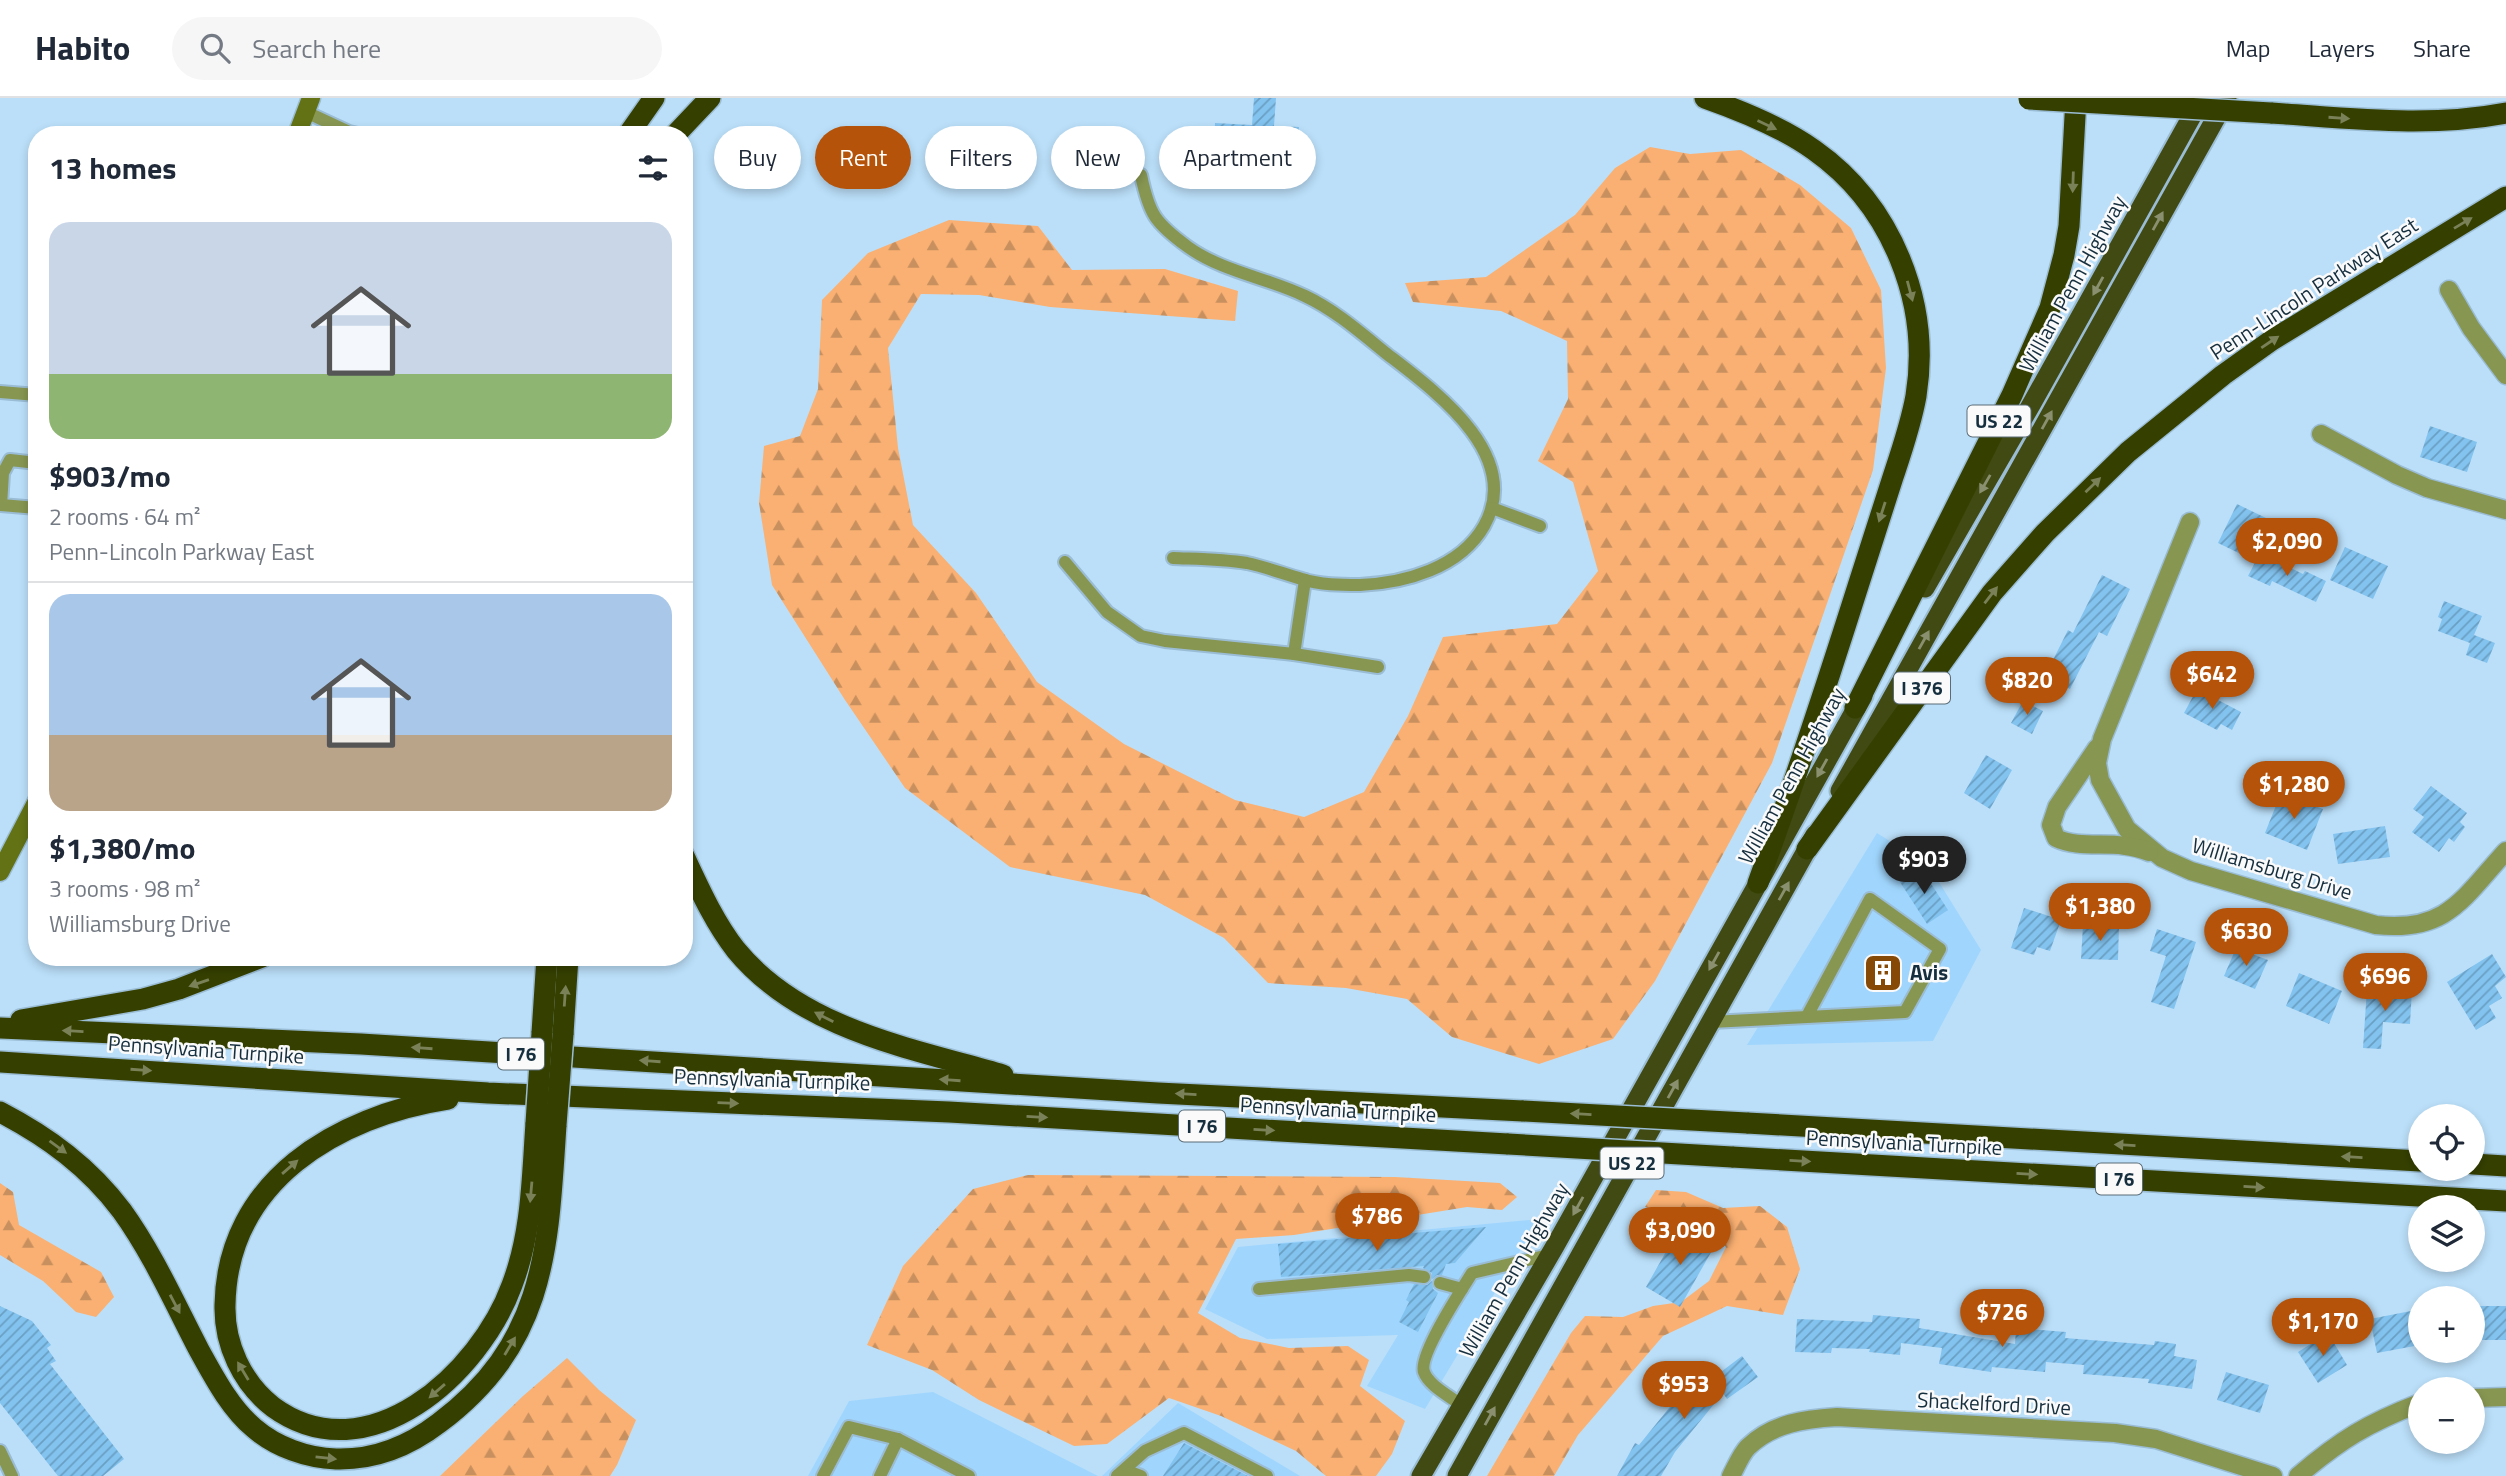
<!DOCTYPE html>
<meta charset="utf-8">
<style>
:root{--surface:#fff;--page:#f6f6f7;--text:#1f2937;--muted:#747a83;--line:#e0e1e3;--accent:#b45309}
body{margin:0;font-family:"Titillium Web",sans-serif;background:var(--page);color:var(--text);height:100vh;display:flex;flex-direction:column;font-size:26px;white-space:nowrap}
*{box-sizing:border-box;margin:0}
p{font-size:23px;color:var(--muted)}
.icon{flex:none;width:38px;height:38px;fill:none;stroke:currentColor;stroke-width:2;stroke-linecap:round;stroke-linejoin:round}
.map{position:relative;flex:1;overflow:hidden}
.sheet{position:absolute;left:28px;top:28px;width:665px;height:840px;display:flex;flex-direction:column;background:var(--surface);border-radius:28px;box-shadow:0 4px 10px #0003}
.sheet>*{flex:none}
.hud{position:absolute;left:714px;top:28px;width:665px;height:63px;display:flex;gap:14px}
.tools{position:absolute;left:2408px;top:1006px;display:grid;gap:14px}
.tools a{display:grid;place-items:center;width:77px;height:77px;border-radius:50%;background:var(--surface);box-shadow:0 4px 10px #0003;font-size:35px}
.price{position:absolute;translate:-50% -60px;padding:0 16px;border-radius:24px;background:var(--accent);color:#fff;font-size:23px;line-height:46px;filter:drop-shadow(0 2px 4px #0008)}
.price::after{content:'';position:absolute;left:50%;top:42px;width:21px;height:16px;margin-left:-10px;background:inherit;clip-path:polygon(0 0,100% 0,50% 100%)}
.price.selected{background:#222;color:#fff}
ul{padding:0;list-style:none}
li{display:grid;align-content:center;gap:14px;height:371px;padding:0 21px}
li+li{border-top:2px solid var(--line)}
li span{display:grid;place-items:center;height:217px;border-radius:21px;color:#555}
li>.icon{margin-inline-start:auto}
span .icon{width:126px;height:126px;fill:#fffc;stroke-width:1}
li b{font-size:30px}
h2{display:flex;justify-content:space-between;align-items:center;height:84px;padding:0 21px;font-size:30px}
.pill{padding:0 24px;border-radius:32px;background:var(--surface);box-shadow:0 4px 10px #0003;font-size:24px;line-height:63px}
.pill.selected{background:var(--accent);color:#fff}
header{display:flex;align-items:center;gap:42px;box-sizing:border-box;height:98px;padding:0 35px;background:var(--surface);border-bottom:2px solid var(--line)}
header strong{font-size:33px}
nav{display:flex;gap:38px;margin-inline-start:auto;font-size:24px}
.search{width:490px;height:63px;background:var(--page);display:flex;align-items:center;gap:18px;box-sizing:border-box;padding:0 24px;border-radius:38px;color:var(--muted);font-size:26px}
.map>svg:first-child{display:block}
.built{fill:#a0d6fd}
.forest{fill:url(#forest-firs)}
.building{fill:url(#building-hatch)}
.lines{fill:none;stroke-linecap:round;stroke-linejoin:round}
.service-casing{stroke:#9abcd4;stroke-width:16}
.minor-casing{stroke:#9abcd4;stroke-width:21}
.secondary-casing{stroke:#9abcd4;stroke-width:21}
.trunk-casing{stroke:#9abcd4;stroke-width:23}
.motorway-casing{stroke:#9abcd4;stroke-width:24}
.service{stroke:#879651;stroke-width:12}
.minor{stroke:#879651;stroke-width:18}
.secondary{stroke:#627214;stroke-width:18}
.trunk{stroke:#404a12;stroke-width:19}
.motorway{stroke:#354000;stroke-width:21}
.motorway-bridge-casing{stroke:#9abcd4;stroke-width:24;stroke-linecap:butt}
.motorway-bridge{stroke:#354000;stroke-width:21}
.oneway{fill:#7a8158}
.oneway2{fill:#8a906f}
.labels{text-anchor:middle;stroke-width:5;stroke-linejoin:round;paint-order:stroke}
.shield{fill:#fafafa;stroke:#5a6c77;stroke-width:2}
.shield-label{font-size:19px;font-weight:bold;fill:#162f3f}
.street-label{font-size:21px;fill:#162f3f;stroke:#fafafa}
.poi-label{font-size:21px;font-weight:bold;fill:#162f3f;stroke:#fafafa;text-anchor:start}
</style>
<header>
<strong>Habito</strong>
<div class="search"><svg class="icon" aria-label="search" viewBox="0 0 24 24"><circle cx="10" cy="10" r="6"/><path d="M15 15l6 6"/></svg>Search here</div>
<nav><a>Map</a><a>Layers</a><a>Share</a></nav>
</header>
<div class="map">
<svg width="2506" height="1378" viewBox="0 0 2506 1378">
<defs>
<pattern id="forest-firs" width="22" height="20" patternUnits="userSpaceOnUse" patternTransform="scale(1.75)"><rect width="22" height="20" fill="#fab072"/><path d="M5 1l3.5 6h-7zM16 11l3.5 6h-7z" fill="#c9905f"/></pattern>
<pattern id="building-hatch" width="6" height="6" patternUnits="userSpaceOnUse" patternTransform="scale(1.75)"><rect width="6" height="6" fill="#83c3ef"/><path d="M-1 1l2-2M0 6l6-6M5 7l2-2" fill="none" stroke="#6a9fc3"/></pattern>
</defs>
<rect width="100%" height="100%" fill="#bbdff9"/>
<g class="built">
<polygon points="1877,735 1929,768 1981,852 1933,943 1747,947"/>
<polygon points="1539,1121 1425,1311 1367,1288 1398,1237 1267,1241 1205,1211 1238,1149"/>
<polygon points="933,1294 1098,1378 808,1378 849,1303"/>
<polygon points="1178,1305 1300,1378 1102,1378"/>
</g>
<g class="forest">
<polygon points="1650,49 1690,56 1741,52 1800,87 1851,130 1881,192 1886,270 1873,372 1772,665 1655,883 1613,941 1539,966 1452,939 1407,901 1346,890 1268,885 1224,840 1145,797 1010,769 905,690 845,602 772,487 759,405 764,348 800,338 818,291 822,202 868,155 949,122 1038,128 1072,172 1165,171 1238,193 1235,223 1050,209 979,197 921,196 888,250 898,350 913,427 976,495 1037,584 1124,646 1235,702 1304,719 1364,694 1408,618 1443,539 1557,526 1598,473 1573,384 1538,363 1568,301 1567,243 1501,213 1413,204 1405,185 1486,179 1575,117 1615,70"/>
<polygon points="1028,1077 1395,1079 1500,1085 1517,1099 1502,1112 1467,1109 1294,1137 1236,1141 1198,1215 1240,1240 1289,1250 1348,1248 1369,1262 1360,1288 1405,1323 1392,1356 1376,1378 1326,1378 1296,1353 1221,1318 1169,1300 1107,1346 1074,1348 979,1302 932,1272 867,1247 903,1168 973,1091"/>
<polygon points="0,1085 13,1094 19,1127 101,1174 114,1199 96,1219 76,1214 43,1183 0,1157"/>
<polygon points="1656,1092 1686,1094 1723,1110 1760,1108 1787,1129 1800,1171 1783,1217 1727,1208 1663,1238 1578,1337 1554,1378 1487,1378 1571,1235 1585,1218 1623,1219 1653,1208 1681,1204 1709,1183 1726,1149 1706,1129 1677,1116 1645,1109"/>
<polygon points="567,1260 599,1292 636,1322 617,1367 610,1378 440,1378 523,1298"/>
</g>
<g class="building">
<polygon points="1254,0 1276,0 1274,28 1299,29 1297,70 1213,65 1215,25 1252,27"/>
<polygon points="2430,328 2477,344 2467,374 2420,359"/>
<polygon points="2237,406 2266,420 2247,459 2218,445"/>
<polygon points="2345,449 2388,468 2373,501 2330,482"/>
<polygon points="2260,455 2303,476 2305,473 2326,483 2316,504 2272,483 2270,488 2248,478"/>
<polygon points="2102,477 2130,491 2107,538 2099,534 2070,591 2045,578 2068,532 2073,535"/>
<polygon points="2444,503 2482,518 2474,537 2495,545 2487,565 2466,557 2470,545 2438,533 2442,521 2438,519"/>
<polygon points="2197,591 2241,614 2232,632 2221,626 2217,632 2184,615"/>
<polygon points="2023,603 2043,613 2032,636 2011,625"/>
<polygon points="1986,657 2012,672 1990,711 1964,695"/>
<polygon points="2431,688 2467,715 2460,724 2465,729 2454,744 2449,740 2439,754 2412,734 2424,719 2413,711"/>
<polygon points="2281,695 2323,711 2307,752 2265,735"/>
<polygon points="2385,728 2390,759 2338,766 2333,736"/>
<polygon points="1921,770 1948,812 1927,826 1900,784"/>
<polygon points="2024,810 2061,822 2050,853 2037,849 2034,857 2011,850"/>
<polygon points="2083,827 2119,828 2118,862 2081,861"/>
<polygon points="2157,831 2196,844 2174,911 2151,904 2166,858 2150,853"/>
<polygon points="2236,850 2268,862 2255,891 2224,878"/>
<polygon points="2492,856 2506,879 2495,888 2502,900 2489,908 2496,920 2476,932 2447,884"/>
<polygon points="2299,875 2342,893 2329,926 2286,908"/>
<polygon points="2379,889 2412,891 2410,926 2383,924 2381,951 2363,950 2367,891 2378,892"/>
<polygon points="1486,1129 1455,1165 1446,1166 1442,1177 1437,1177 1432,1181 1432,1175 1423,1170 1424,1168 1281,1179 1278,1146"/>
<polygon points="1680,1129 1714,1149 1680,1209 1646,1189"/>
<polygon points="1432,1183 1433,1191 1438,1195 1418,1234 1399,1224 1409,1204 1406,1202 1414,1186 1427,1187"/>
<polygon points="0,1208 32,1223 51,1247 47,1250 56,1263 50,1266 124,1361 103,1378 58,1378 0,1305"/>
<rect x="2480" y="1208" width="26" height="34"/>
<polygon points="2416,1212 2420,1247 2377,1255 2370,1221"/>
<polygon points="1873,1217 1920,1221 1919,1230 2015,1246 2016,1230 2066,1234 2065,1240 2154,1247 2155,1243 2176,1246 2174,1258 2197,1262 2192,1291 2148,1285 2149,1281 2083,1276 2084,1267 2046,1264 2045,1274 1992,1269 1991,1274 1939,1266 1942,1250 1901,1245 1900,1257 1869,1254 1870,1251 1832,1250 1831,1255 1795,1254 1797,1221 1872,1224"/>
<polygon points="2328,1235 2347,1267 2318,1285 2298,1254"/>
<polygon points="1742,1258 1758,1279 1727,1301 1723,1295 1675,1354 1661,1378 1617,1378 1635,1345 1639,1347 1686,1289 1693,1295"/>
<polygon points="2226,1274 2269,1287 2260,1315 2217,1302"/>
<polygon points="1184,1345 1248,1378 1163,1378"/>
</g>
<g class="lines">
<defs>
<g id="service">
<polyline points="306,14 349,34 362,37"/>
<path d="M1141 77C1149 116 1155 125 1188 149 1223 174 1268 180 1305 198 1335 212 1361 235 1387 256 1435 293 1524 357 1484 428 1460 470 1405 485 1360 487 1341 487 1320 487 1302 481 1284 476 1266 469 1247 465 1222 461 1197 461 1173 460"/>
<polyline points="0,294 37,297"/>
<polyline points="37,365 10,362 3,375 1,407 37,410"/>
<polyline points="1492,410 1540,428"/>
<polyline points="1065,464 1107,514 1141,538 1165,543 1294,556 1305,482"/>
<polyline points="1294,556 1378,569"/>
<polyline points="1711,924 1905,914 1940,851 1870,801 1807,918"/>
<polyline points="1440,1185 1462,1191"/>
<polyline points="1259,1191 1409,1177 1424,1179"/>
<path d="M1461 1307C1450 1298 1429 1288 1424 1274 1418 1258 1462 1191 1472 1175L1549 1157"/>
<polyline points="0,1353 12,1378"/>
<polyline points="1118,1377 1145,1353 1184,1335 1267,1378"/>
<polyline points="823,1378 849,1329 898,1341"/>
<polyline points="880,1378 898,1341 969,1378"/>
<polyline points="1117,1378 1133,1375 1141,1378"/>
</g>
<g id="minor">
<polyline points="2449,192 2471,230 2506,277"/>
<polyline points="2321,336 2397,377 2427,390 2506,412"/>
<path d="M2190 424 2102 641 2097 665 2100 682 2127 731 2162 760 2191 773 2376 827C2447 835 2463 800 2506 753"/>
<path d="M2097 650 2057 709 2051 727 2056 740C2083 753 2116 740 2149 754"/>
<polyline points="2473,1300 2506,1299"/>
<path d="M1731 1378C1736 1369 1741 1356 1748 1349 1773 1325 1805 1321 1837 1319L2115 1335 2156 1341 2273 1378"/>
<path d="M2298 1378C2340 1342 2368 1325 2420 1305"/>
</g>
<g id="secondary">
<polyline points="297,37 311,0"/>
<polyline points="0,774 37,703"/>
</g>
<g id="trunk">
<polyline points="1925,490 2031,307 2202,0"/>
<polyline points="1840,693 2227,0"/>
<polyline points="1421,1378 1555,1148 1863,598"/>
<polyline points="1457,1378 1815,737"/>
</g>
<g id="motorway">
<path d="M1705 0C1742 13 1782 29 1814 52 1892 107 1931 205 1916 298 1911 326 1902 352 1893 379 1882 414 1870 450 1859 485 1827 586 1794 686 1758 785"/>
<path d="M2271 15C2349 20 2428 30 2506 15"/>
<polyline points="628,37 654,0"/>
<polyline points="675,37 710,0"/>
<polyline points="1855,610 2012,297 2050,210 2064,157 2069,128 2076,0"/>
<polyline points="1807,751 1992,495 2045,435 2128,354 2223,277 2272,242 2506,99"/>
<path d="M684 758C699 790 714 824 736 852 801 931 910 950 1003 977"/>
<polyline points="21,922 143,901 179,891 262,859"/>
<polyline points="0,930 361,946 1158,995 1523,1013"/>
<polyline points="542,935 547,859"/>
<polyline points="563,936 568,859"/>
<polyline points="0,964 488,995 949,1014 1508,1046"/>
<path d="M448 1001C337 1018 227 1083 225 1207 224 1246 242 1285 273 1309 368 1378 480 1275 512 1187 532 1135 532 1080 536 1025"/>
<path d="M0 1014C48 1039 89 1069 122 1113 153 1156 175 1206 199 1252 214 1279 230 1310 254 1330 276 1349 307 1360 336 1361 374 1362 409 1348 439 1325 547 1244 548 1149 556 1027"/>
<polyline points="1747,1025 2420,1063"/>
<polyline points="1732,1059 2506,1103"/>
<polyline points="2473,1066 2506,1068"/>
</g>
</defs>
<use href="#service" class="service-casing"/>
<use href="#minor" class="minor-casing"/>
<use href="#secondary" class="secondary-casing"/>
<use href="#trunk" class="trunk-casing"/>
<use href="#motorway" class="motorway-casing"/>
<use href="#service" class="service"/>
<use href="#minor" class="minor"/>
<use href="#secondary" class="secondary"/>
<use href="#trunk" class="trunk"/>
<use href="#motorway" class="motorway"/>
<defs>
<g id="motorway-bridge">
<polyline points="2029,1 2271,15"/>
<polyline points="1523,1013 1747,1025"/>
<polyline points="536,1025 542,935"/>
<polyline points="556,1027 563,936"/>
<polyline points="1508,1046 1732,1059"/>
</g>
</defs>
<use href="#motorway-bridge" class="motorway-bridge-casing"/>
<use href="#motorway-bridge" class="motorway-bridge"/>
</g>
<defs><path id="oneway-solid" d="M-6-.8H1V-3.2L6.5 0L1 3.2V.8H-6Z" transform="scale(1.75)"/></defs>
<g class="oneway">
<use href="#oneway-solid" transform="translate(2339 20) rotate(4)"/>
<use href="#oneway-solid" transform="translate(1767 27) rotate(25)"/>
<use href="#oneway-solid" transform="translate(2073 84) rotate(92)"/>
<use href="#oneway-solid" transform="translate(2463 125) rotate(-31)"/>
<use href="#oneway-solid" transform="translate(1910 193) rotate(75)"/>
<use href="#oneway-solid" transform="translate(2270 244) rotate(-34)"/>
<use href="#oneway-solid" transform="translate(2093 387) rotate(-44)"/>
<use href="#oneway-solid" transform="translate(1882 414) rotate(108)"/>
<use href="#oneway-solid" transform="translate(1991 497) rotate(-52)"/>
<use href="#oneway-solid" transform="translate(199 885) rotate(161)"/>
<use href="#oneway-solid" transform="translate(565 898) rotate(-86)"/>
<use href="#oneway-solid" transform="translate(824 919) rotate(-153)"/>
<use href="#oneway-solid" transform="translate(73 933) rotate(-177)"/>
<use href="#oneway-solid" transform="translate(422 950) rotate(-176)"/>
<use href="#oneway-solid" transform="translate(650 963) rotate(-176)"/>
<use href="#oneway-solid" transform="translate(141 972) rotate(4)"/>
<use href="#oneway-solid" transform="translate(950 982) rotate(-176)"/>
<use href="#oneway-solid" transform="translate(1186 996) rotate(-177)"/>
<use href="#oneway-solid" transform="translate(728 1005) rotate(2)"/>
<use href="#oneway-solid" transform="translate(1581 1016) rotate(-177)"/>
<use href="#oneway-solid" transform="translate(1037 1019) rotate(3)"/>
<use href="#oneway-solid" transform="translate(1264 1032) rotate(3)"/>
<use href="#oneway-solid" transform="translate(2125 1047) rotate(-177)"/>
<use href="#oneway-solid" transform="translate(58 1049) rotate(36)"/>
<use href="#oneway-solid" transform="translate(2352 1059) rotate(-177)"/>
<use href="#oneway-solid" transform="translate(1800 1063) rotate(3)"/>
<use href="#oneway-solid" transform="translate(290 1069) rotate(-41)"/>
<use href="#oneway-solid" transform="translate(2027 1076) rotate(3)"/>
<use href="#oneway-solid" transform="translate(2254 1089) rotate(3)"/>
<use href="#oneway-solid" transform="translate(531 1094) rotate(95)"/>
<use href="#oneway-solid" transform="translate(175 1206) rotate(62)"/>
<use href="#oneway-solid" transform="translate(510 1248) rotate(-59)"/>
<use href="#oneway-solid" transform="translate(243 1273) rotate(-121)"/>
<use href="#oneway-solid" transform="translate(437 1293) rotate(139)"/>
<use href="#oneway-solid" transform="translate(326 1360) rotate(6)"/>
</g>
<g class="oneway2">
<use href="#oneway-solid" transform="translate(2158 123) rotate(-61)"/>
<use href="#oneway-solid" transform="translate(2098 188) rotate(119)"/>
<use href="#oneway-solid" transform="translate(2047 322) rotate(-61)"/>
<use href="#oneway-solid" transform="translate(1985 386) rotate(120)"/>
<use href="#oneway-solid" transform="translate(1924 542) rotate(-61)"/>
<use href="#oneway-solid" transform="translate(1822 670) rotate(119)"/>
<use href="#oneway-solid" transform="translate(1784 793) rotate(-61)"/>
<use href="#oneway-solid" transform="translate(1714 863) rotate(119)"/>
<use href="#oneway-solid" transform="translate(1673 991) rotate(-61)"/>
<use href="#oneway-solid" transform="translate(1578 1108) rotate(119)"/>
<use href="#oneway-solid" transform="translate(1490 1318) rotate(-61)"/>
</g>
<defs>
<symbol id="building-square" viewBox="-11 -11 22 22"><rect x="-9" y="-9" width="18" height="18" rx="4" fill="#864906" stroke="#fafafa"/><path d="M-4-6H4V6H1V3H-1V6H-4ZM-2.5-4.3h1.7v1.8h-1.7ZM.8-4.3h1.7v1.8H.8ZM-2.5-1h1.7V.8h-1.7ZM.8-1h1.7V.8H.8Z" fill="#fff"/></symbol>
</defs>
<g fill-rule="evenodd">
<use href="#building-square" x="1861" y="853" width="44" height="44"/>
</g>
<g class="labels">
<g class="shield">
<rect x="1967.5" y="307.5" width="63" height="31" rx="5"/>
<rect x="1894" y="574.5" width="56" height="31" rx="5"/>
<rect x="498" y="940.5" width="46" height="31" rx="5"/>
<rect x="1179" y="1012.5" width="46" height="31" rx="5"/>
<rect x="1600.5" y="1049.5" width="63" height="31" rx="5"/>
<rect x="2096" y="1065.5" width="46" height="31" rx="5"/>
</g>
<g class="shield-label">
<text x="1999" y="330">US 22</text>
<text x="1922" y="597">I 376</text>
<text x="521" y="963">I 76</text>
<text x="1202" y="1035">I 76</text>
<text x="1632" y="1072">US 22</text>
<text x="2119" y="1088">I 76</text>
</g>
<g class="street-label">
<text transform="translate(2073 186) rotate(-61)" y="7">William Penn Highway</text>
<text transform="translate(2314 191) rotate(-33)" y="7">Penn-Lincoln Parkway East</text>
<text transform="translate(1792 678) rotate(-61)" y="7">William Penn Highway</text>
<text transform="translate(2272 771) rotate(17)" y="7">Williamsburg Drive</text>
<text transform="translate(206 952) rotate(4)" y="7">Pennsylvania Turnpike</text>
<text transform="translate(772 982) rotate(2)" y="7">Pennsylvania Turnpike</text>
<text transform="translate(1338 1012) rotate(3)" y="7">Pennsylvania Turnpike</text>
<text transform="translate(1904 1045) rotate(3)" y="7">Pennsylvania Turnpike</text>
<text transform="translate(1514 1172) rotate(-60)" y="7">William Penn Highway</text>
<text transform="translate(1994 1306) rotate(3)" y="7">Shackelford Drive</text>
</g>
<g class="poi-label">
<text x="1910" y="882">Avis</text>
</g>
</g>
</svg>
<div class="tools">
<a><svg class="icon" aria-label="locate" viewBox="0 0 24 24"><circle cx="12" cy="12" r="6"/><path d="M12 2v4M12 18v4M2 12h4M18 12h4"/></svg></a>
<a><svg class="icon" aria-label="layers" viewBox="0 0 24 24"><path d="M12 4l9 5-9 5-9-5zM3 14l9 5 9-5"/></svg></a>
<a>+</a>
<a>−</a>
</div>
<b class="price" style="left:2287px;top:480px">$2,090</b>
<b class="price" style="left:2212px;top:613px">$642</b>
<b class="price" style="left:2027px;top:619px">$820</b>
<b class="price" style="left:2294px;top:723px">$1,280</b>
<b class="price selected" style="left:1924px;top:798px">$903</b>
<b class="price" style="left:2100px;top:845px">$1,380</b>
<b class="price" style="left:2246px;top:870px">$630</b>
<b class="price" style="left:2385px;top:915px">$696</b>
<b class="price" style="left:1377px;top:1155px">$786</b>
<b class="price" style="left:1680px;top:1169px">$3,090</b>
<b class="price" style="left:2002px;top:1251px">$726</b>
<b class="price" style="left:2323px;top:1260px">$1,170</b>
<b class="price" style="left:1684px;top:1323px">$953</b>
<div class="hud">
<a class="pill">Buy</a>
<a class="pill selected">Rent</a>
<a class="pill">Filters</a>
<a class="pill">New</a>
<a class="pill">Apartment</a>
</div>
<section class="sheet">
<h2>13 homes<svg class="icon" aria-label="filters" viewBox="0 0 24 24"><path d="M4 7h16M4 17h16"/><circle cx="9" cy="7" r="2"/><circle cx="15" cy="17" r="2"/></svg></h2>
<ul>
<li><span style="background:linear-gradient(#c9d6e8 70%,#8fb573 0)"><svg class="icon" aria-label="home" viewBox="0 0 24 24"><path d="M3 11l9-7 9 7M6 9v11h12V9"/></svg></span><div><b>$903/mo</b><p>2 rooms · 64 m²</p><p>Penn-Lincoln Parkway East</p></div></li>
<li><span style="background:linear-gradient(#a9c7e8 65%,#b9a48a 0)"><svg class="icon" aria-label="home" viewBox="0 0 24 24"><path d="M3 11l9-7 9 7M6 9v11h12V9"/></svg></span><div><b>$1,380/mo</b><p>3 rooms · 98 m²</p><p>Williamsburg Drive</p></div></li>
</ul>
</section>
</div>
